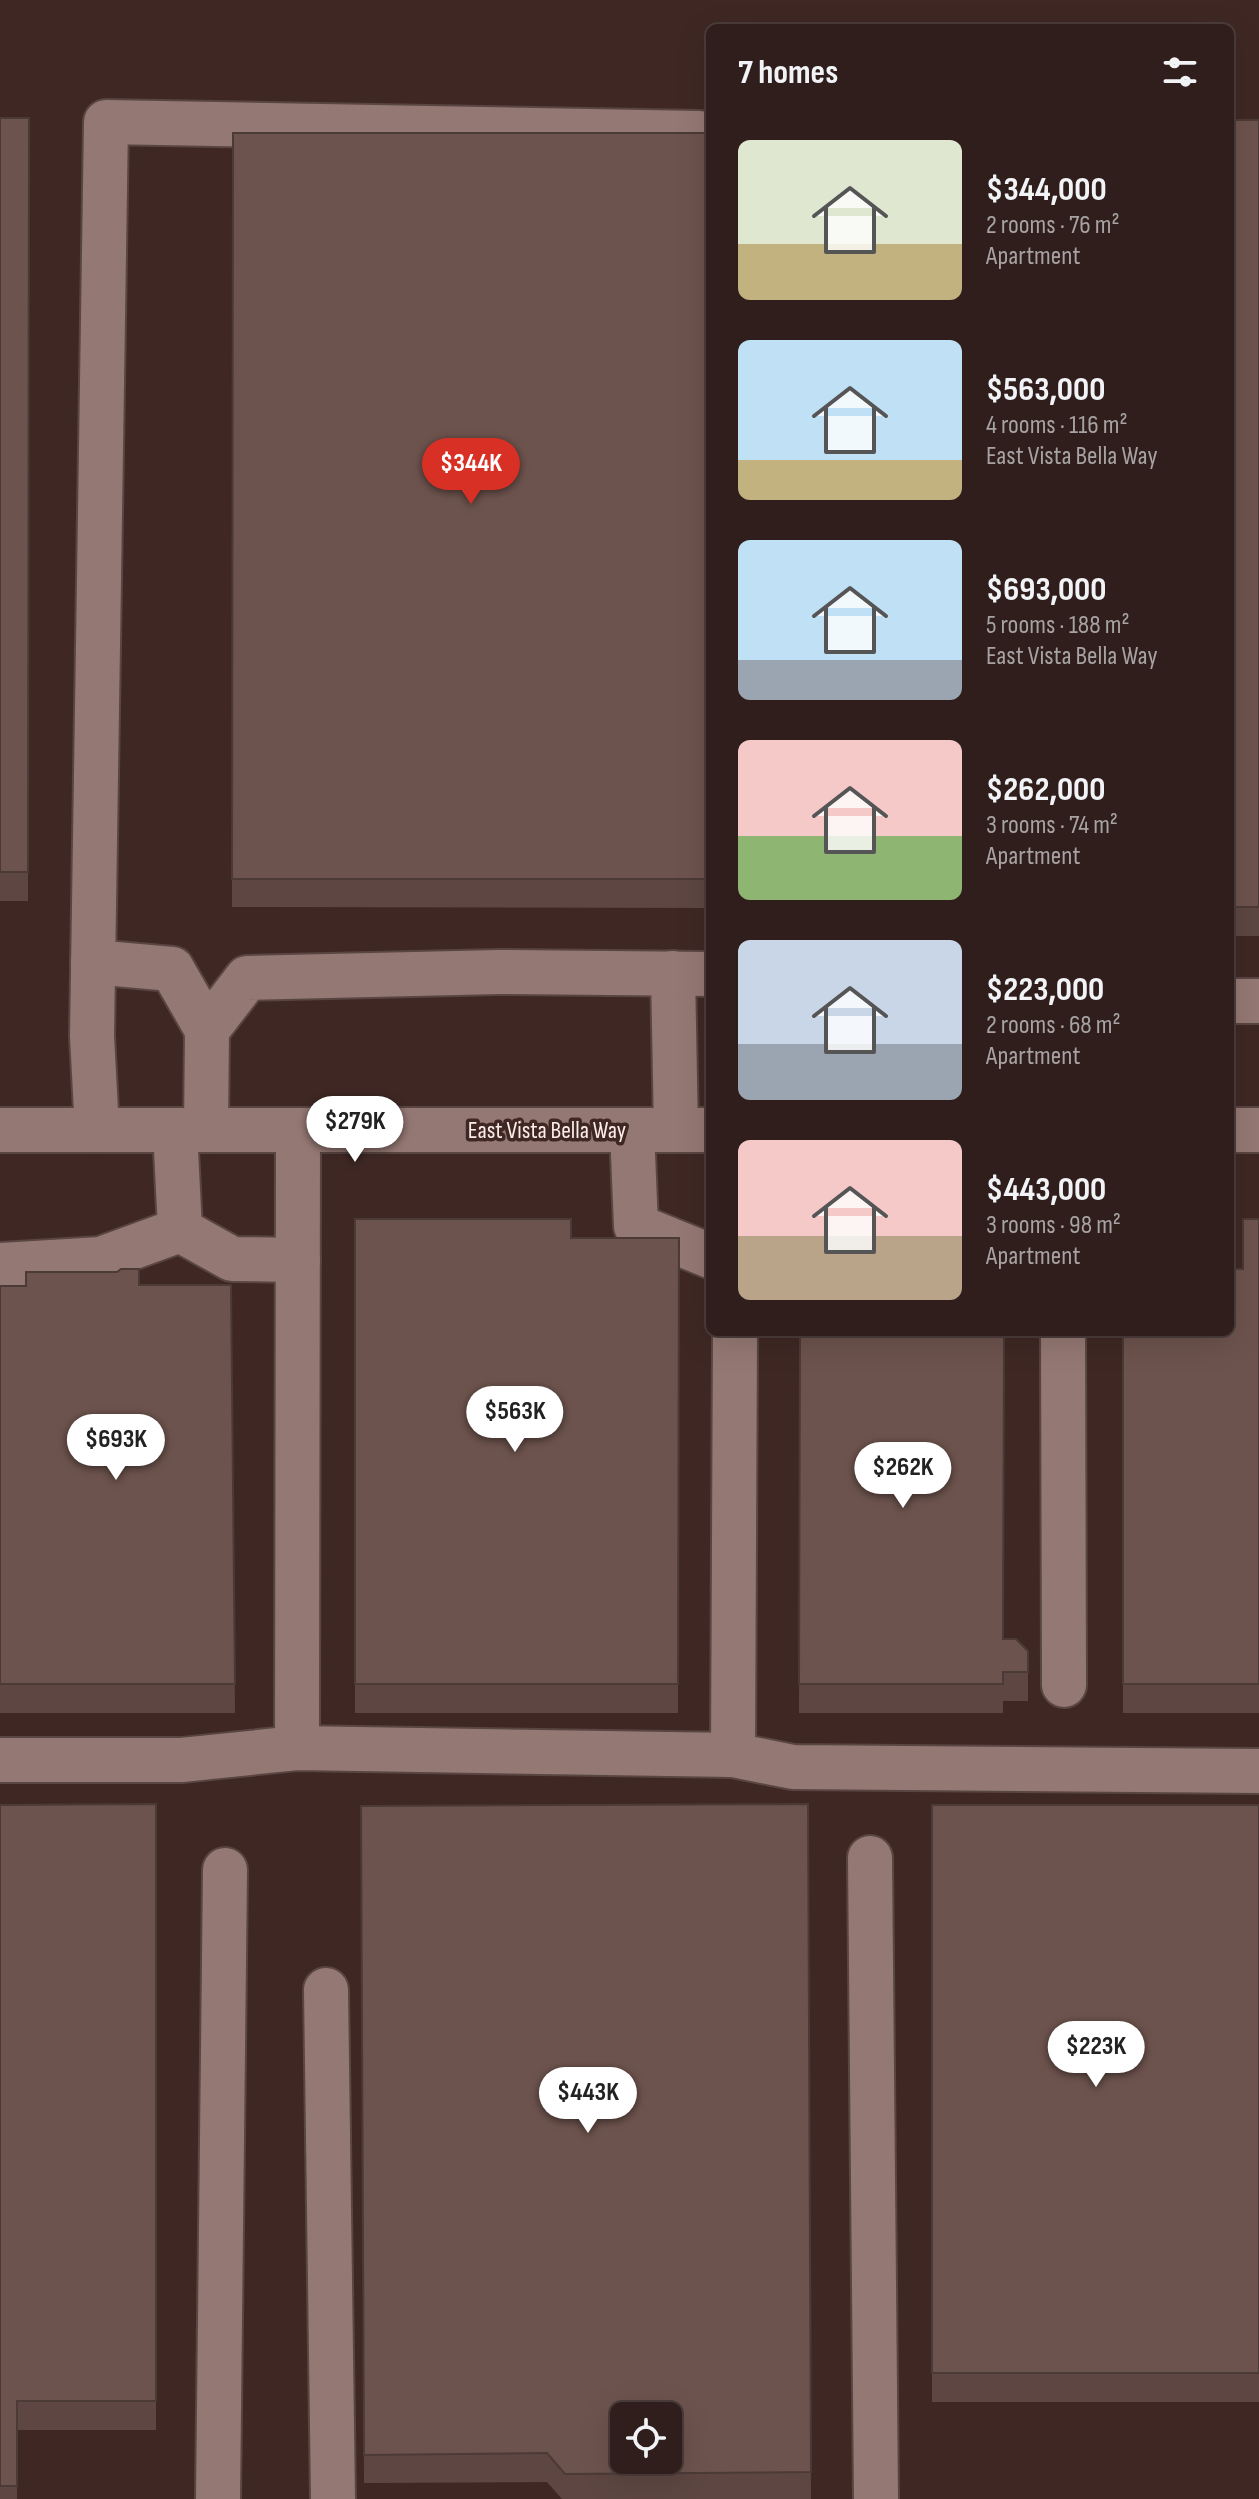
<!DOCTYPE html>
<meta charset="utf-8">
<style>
:root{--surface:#2f1e1b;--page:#372724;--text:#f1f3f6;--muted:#a7a2a3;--line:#4a3c3a;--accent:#d93025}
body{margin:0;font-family:"Sofia Sans Condensed",sans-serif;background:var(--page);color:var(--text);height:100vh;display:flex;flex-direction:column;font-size:30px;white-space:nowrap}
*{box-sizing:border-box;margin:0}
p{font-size:26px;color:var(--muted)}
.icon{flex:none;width:44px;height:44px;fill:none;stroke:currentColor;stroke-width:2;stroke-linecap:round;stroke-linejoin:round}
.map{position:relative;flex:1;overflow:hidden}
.sheet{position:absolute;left:706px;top:24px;width:528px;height:1312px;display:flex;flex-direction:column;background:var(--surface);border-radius:12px;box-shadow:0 8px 32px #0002,0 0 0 2px var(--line)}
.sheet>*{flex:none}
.buttons{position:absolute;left:610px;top:2402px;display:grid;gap:16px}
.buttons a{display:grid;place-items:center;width:72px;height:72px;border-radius:12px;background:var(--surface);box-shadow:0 8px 32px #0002,0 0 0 2px var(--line);font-size:40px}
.price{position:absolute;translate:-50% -68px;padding:0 18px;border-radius:28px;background:#fff;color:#222;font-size:26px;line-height:52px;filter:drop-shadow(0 2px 4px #0008)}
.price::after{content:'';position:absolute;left:50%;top:48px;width:24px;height:18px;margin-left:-12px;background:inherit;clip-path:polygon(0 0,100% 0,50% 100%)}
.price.current{background:var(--accent);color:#fff}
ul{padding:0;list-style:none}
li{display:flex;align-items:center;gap:24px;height:200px;padding:0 32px}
li span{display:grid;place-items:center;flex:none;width:224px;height:160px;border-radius:12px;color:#555}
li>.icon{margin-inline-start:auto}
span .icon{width:96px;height:96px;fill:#fffc;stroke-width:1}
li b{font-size:34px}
h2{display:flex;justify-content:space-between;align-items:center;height:96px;padding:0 32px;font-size:34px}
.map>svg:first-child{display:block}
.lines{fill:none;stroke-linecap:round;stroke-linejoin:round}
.minor-casing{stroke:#594541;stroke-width:48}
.minor{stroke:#947873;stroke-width:44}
.wall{fill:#5e4742}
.building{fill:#6d534d;stroke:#4c3a36;stroke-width:2;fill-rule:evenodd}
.labels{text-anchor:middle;stroke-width:7;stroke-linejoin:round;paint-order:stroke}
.street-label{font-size:24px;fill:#fdedea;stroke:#3f2824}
</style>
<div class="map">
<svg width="1259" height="2499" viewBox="0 0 1259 2499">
<rect width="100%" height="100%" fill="#3f2824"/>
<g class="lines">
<defs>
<g id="minor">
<polyline points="93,962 172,969 207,1030"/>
<polyline points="673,973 676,1130"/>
<polyline points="1230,1001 1259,1001"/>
<polyline points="0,1130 710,1130"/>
<polyline points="97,1130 92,1036 106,122 699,133"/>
<polyline points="175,1130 180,1230 232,1259 298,1260"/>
<polyline points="206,1130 207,1030 247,978 499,972 710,974"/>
<polyline points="632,1130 636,1226 710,1256"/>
<polyline points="1230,1130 1259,1130"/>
<polyline points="0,1265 101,1259 180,1230"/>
<polyline points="1063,1332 1064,1685"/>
<polyline points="297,1748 298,1130"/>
<polyline points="733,1755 793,1767 1259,1771"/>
<polyline points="0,1760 182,1760 297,1748 733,1755 735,1332"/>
<polyline points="870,1858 876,2499"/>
<polyline points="326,1990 333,2499"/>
<polyline points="218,2499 225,1870"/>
</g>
</defs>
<use href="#minor" class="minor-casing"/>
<use href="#minor" class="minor"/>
</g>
<g class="wall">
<polygon points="0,118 29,118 28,901 0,901"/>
<rect x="1230" y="120" width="29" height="816"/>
<polygon points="233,133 710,133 710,908 232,907"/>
<polygon points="355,1219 571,1238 679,1238 678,1713 355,1713"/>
<polygon points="1259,1219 1259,1713 1123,1713 1123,1332 1243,1269"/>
<polygon points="231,1285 235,1713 0,1713 0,1286"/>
<polygon points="800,1332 1003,1639 1028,1651 1028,1701 1003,1701 1003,1713 799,1713"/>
<polygon points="156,1804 156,2430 17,2430 17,2499 0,2499 0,1805"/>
<polygon points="808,1804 811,2499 562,2499 547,2482 364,2483 361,1806"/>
<rect x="932" y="1805" width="327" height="597"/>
</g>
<g class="building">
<polygon points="0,118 29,118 28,872 0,872"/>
<rect x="1230" y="120" width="29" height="787"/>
<polygon points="233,133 710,133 710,879 232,879"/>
<polygon points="355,1219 571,1219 571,1238 679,1238 678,1684 355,1684"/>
<polygon points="1243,1219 1259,1219 1259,1684 1123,1684 1123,1332 1230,1332 1230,1269 1243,1269"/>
<polygon points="121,1269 139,1269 139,1285 231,1285 235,1684 0,1684 0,1286 26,1286 26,1272 117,1272"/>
<polygon points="800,1332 1004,1332 1003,1639 1016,1639 1028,1651 1028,1672 1003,1672 1003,1684 799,1684"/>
<polygon points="156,1804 156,2401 17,2401 17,2486 0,2486 0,1805"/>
<path d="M808 1804 811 2472 565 2474 547 2453 364 2455 361 1806ZM624 2416H668V2460H624Z"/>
<rect x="932" y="1805" width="327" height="568"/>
</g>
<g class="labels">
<g class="street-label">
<text x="547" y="1138">East Vista Bella Way</text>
</g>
</g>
</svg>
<div class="buttons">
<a><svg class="icon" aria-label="locate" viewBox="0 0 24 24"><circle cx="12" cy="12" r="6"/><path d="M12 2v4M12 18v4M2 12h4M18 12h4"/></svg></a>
</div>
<b class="price current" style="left:471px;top:506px">$344K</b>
<b class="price" style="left:355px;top:1164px">$279K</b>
<b class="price" style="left:515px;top:1454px">$563K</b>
<b class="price" style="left:116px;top:1482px">$693K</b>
<b class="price" style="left:903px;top:1510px">$262K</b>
<b class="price" style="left:1096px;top:2089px">$223K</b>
<b class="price" style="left:588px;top:2135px">$443K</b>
<section class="sheet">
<h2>7 homes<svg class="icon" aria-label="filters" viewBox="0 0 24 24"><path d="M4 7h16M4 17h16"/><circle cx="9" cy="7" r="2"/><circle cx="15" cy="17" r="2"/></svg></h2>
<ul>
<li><span style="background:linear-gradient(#dfe7d0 65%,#c2b280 0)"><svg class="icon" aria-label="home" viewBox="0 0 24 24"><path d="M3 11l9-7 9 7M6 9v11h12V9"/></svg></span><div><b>$344,000</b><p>2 rooms · 76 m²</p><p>Apartment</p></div></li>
<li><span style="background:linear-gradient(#bfe0f5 75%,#c2b280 0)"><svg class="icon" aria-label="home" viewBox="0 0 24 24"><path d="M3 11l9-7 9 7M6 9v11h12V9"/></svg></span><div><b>$563,000</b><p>4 rooms · 116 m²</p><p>East Vista Bella Way</p></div></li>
<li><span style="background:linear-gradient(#bfe0f5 75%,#9aa5b1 0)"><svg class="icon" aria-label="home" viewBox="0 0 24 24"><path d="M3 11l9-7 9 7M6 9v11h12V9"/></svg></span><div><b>$693,000</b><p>5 rooms · 188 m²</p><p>East Vista Bella Way</p></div></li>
<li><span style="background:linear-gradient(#f6c9c9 60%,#8fb573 0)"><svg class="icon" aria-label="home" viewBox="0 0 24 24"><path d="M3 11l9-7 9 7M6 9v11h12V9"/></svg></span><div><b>$262,000</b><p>3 rooms · 74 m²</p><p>Apartment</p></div></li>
<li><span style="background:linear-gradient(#c9d6e8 65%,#9aa5b1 0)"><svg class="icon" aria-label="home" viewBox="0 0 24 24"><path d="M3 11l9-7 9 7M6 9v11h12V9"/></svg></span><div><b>$223,000</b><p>2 rooms · 68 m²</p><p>Apartment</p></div></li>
<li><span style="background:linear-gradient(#f6c9c9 60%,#b9a48a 0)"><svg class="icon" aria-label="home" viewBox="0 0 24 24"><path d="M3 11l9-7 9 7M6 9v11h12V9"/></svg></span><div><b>$443,000</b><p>3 rooms · 98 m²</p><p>Apartment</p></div></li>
</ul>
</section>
</div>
